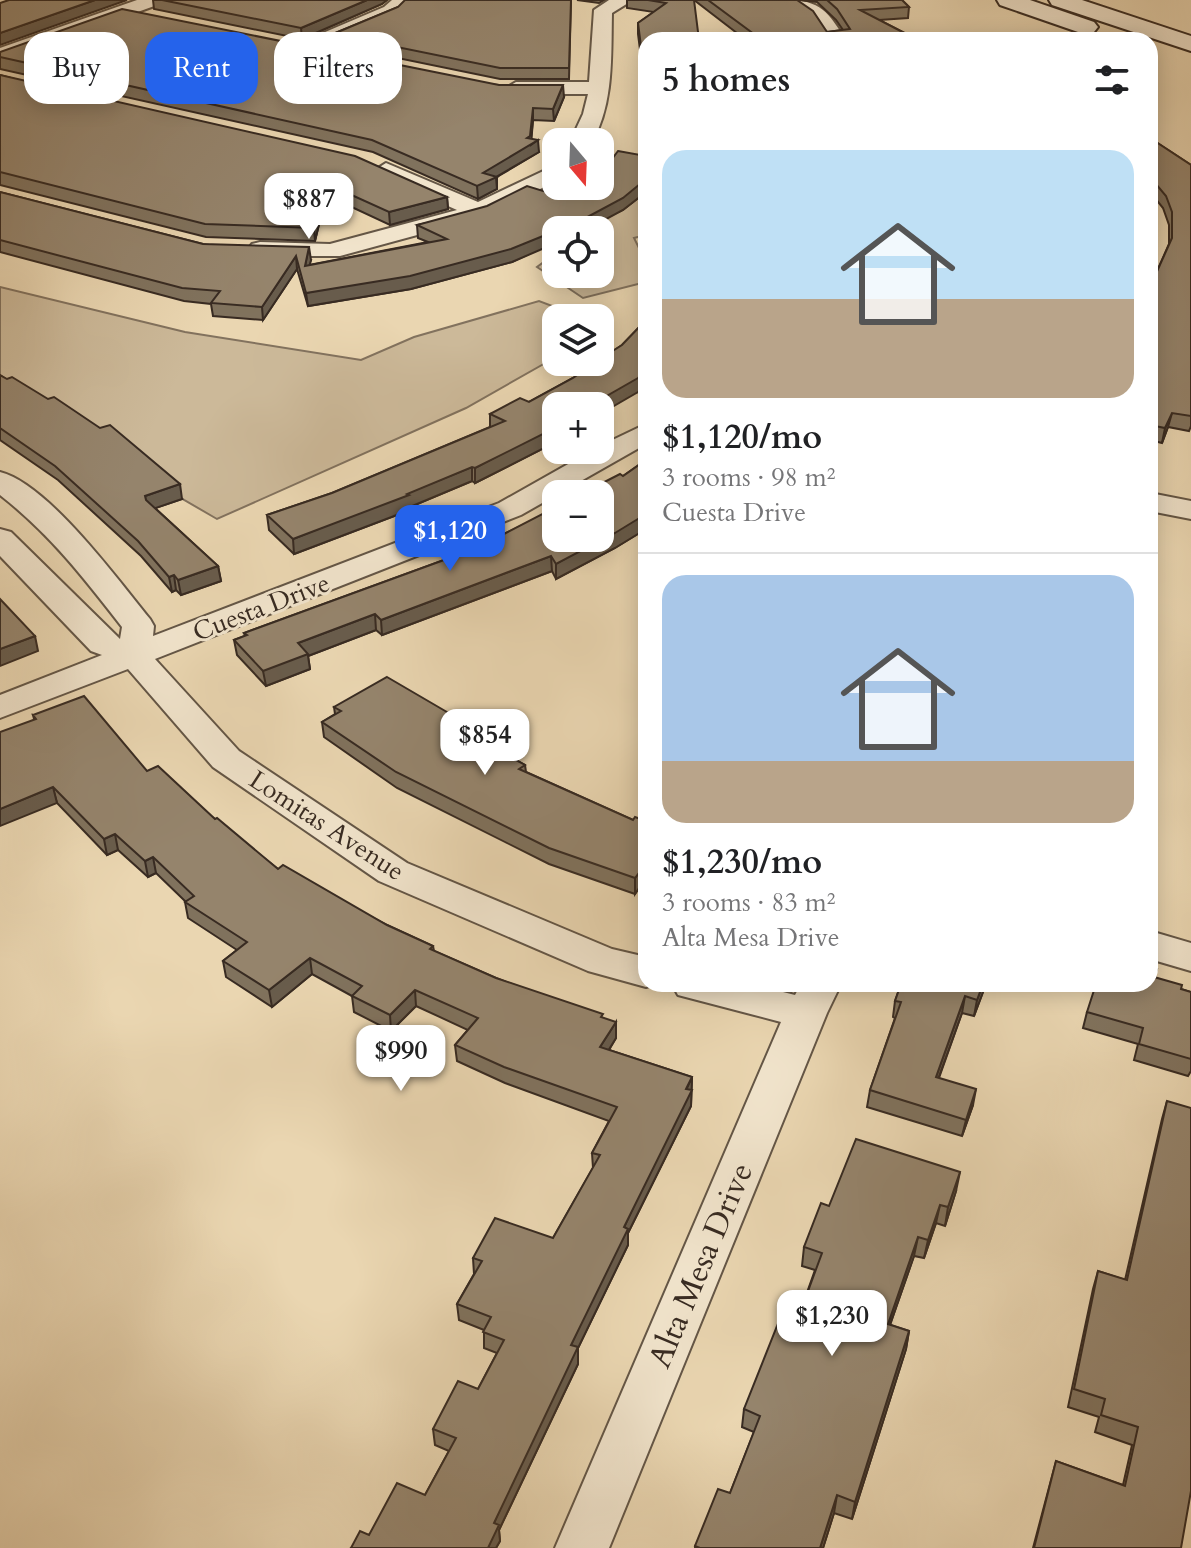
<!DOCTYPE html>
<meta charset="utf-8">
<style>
:root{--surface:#fff;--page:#f2f2f2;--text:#202124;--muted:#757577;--line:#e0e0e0;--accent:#2563eb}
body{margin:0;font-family:Cardo,serif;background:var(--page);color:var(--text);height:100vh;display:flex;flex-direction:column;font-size:30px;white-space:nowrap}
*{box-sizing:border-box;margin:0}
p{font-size:26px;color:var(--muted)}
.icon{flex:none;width:44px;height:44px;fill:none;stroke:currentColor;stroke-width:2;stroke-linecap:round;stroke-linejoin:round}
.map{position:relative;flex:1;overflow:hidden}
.side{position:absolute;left:638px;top:32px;width:520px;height:960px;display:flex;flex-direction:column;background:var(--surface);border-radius:24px;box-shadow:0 4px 20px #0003}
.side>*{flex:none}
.guide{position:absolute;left:24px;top:32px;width:494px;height:72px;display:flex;gap:16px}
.needle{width:52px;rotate:161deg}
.fabs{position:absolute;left:542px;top:128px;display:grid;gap:16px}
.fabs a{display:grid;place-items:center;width:72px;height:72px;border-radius:16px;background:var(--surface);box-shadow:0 4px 20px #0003;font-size:40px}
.price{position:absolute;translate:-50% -68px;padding:0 18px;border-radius:16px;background:#fff;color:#222;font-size:26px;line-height:52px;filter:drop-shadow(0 2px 4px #0008)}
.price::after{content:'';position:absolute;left:50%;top:48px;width:24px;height:18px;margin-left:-12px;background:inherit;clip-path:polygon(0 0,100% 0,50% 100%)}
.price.selected{background:var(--accent);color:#fff}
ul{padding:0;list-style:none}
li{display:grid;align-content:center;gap:16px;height:424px;padding:0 24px}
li+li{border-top:2px solid var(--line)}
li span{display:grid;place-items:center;height:248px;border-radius:24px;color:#555}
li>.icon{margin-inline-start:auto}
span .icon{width:144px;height:144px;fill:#fffc;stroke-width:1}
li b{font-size:34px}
h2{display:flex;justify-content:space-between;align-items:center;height:96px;padding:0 24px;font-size:34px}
.pill{padding:0 28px;border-radius:24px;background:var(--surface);box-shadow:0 4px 20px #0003;font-size:28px;line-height:72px}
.pill.selected{background:var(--accent);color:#fff}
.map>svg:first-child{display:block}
.green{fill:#ccb999;stroke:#82725e;stroke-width:2}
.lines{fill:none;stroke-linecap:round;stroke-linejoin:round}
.street-casing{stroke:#645646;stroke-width:4}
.secondary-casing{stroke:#382b22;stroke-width:4}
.street{fill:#f1e4cc;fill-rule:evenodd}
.secondary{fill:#f1e4cc;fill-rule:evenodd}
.wall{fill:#80725d;stroke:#382b22;stroke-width:2}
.shaded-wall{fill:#685c4c;stroke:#382b22;stroke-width:2}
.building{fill:#95846c;stroke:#382b22;stroke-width:2}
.labels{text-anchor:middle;stroke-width:6;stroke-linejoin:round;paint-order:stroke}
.street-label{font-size:26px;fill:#382b22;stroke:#f1e4cc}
.near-street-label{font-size:32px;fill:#382b22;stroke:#f1e4cc}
</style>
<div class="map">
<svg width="1191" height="1548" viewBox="0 0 1191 1548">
<rect width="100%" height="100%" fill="#ead6b1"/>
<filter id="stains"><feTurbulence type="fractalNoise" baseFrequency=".0025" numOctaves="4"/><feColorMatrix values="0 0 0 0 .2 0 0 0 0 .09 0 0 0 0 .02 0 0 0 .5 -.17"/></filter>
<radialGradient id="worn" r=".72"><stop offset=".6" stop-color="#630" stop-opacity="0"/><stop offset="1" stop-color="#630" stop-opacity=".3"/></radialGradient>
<g class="green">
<polygon points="646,191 646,235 634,238 646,262 646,282 583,298 537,267 556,253 556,274 600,274 600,230 590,230"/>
<polygon points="0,287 185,332 361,360 414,337 539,301 584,318 556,318 556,357 466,408 217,519 0,393"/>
</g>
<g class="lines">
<defs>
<g id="street">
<polygon points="137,0 163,0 160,4 0,61 0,48"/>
<polygon points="392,0 411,0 398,15 311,52 297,52 294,48 297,44 384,7"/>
<path d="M609 0H633L612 13C611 56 614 103 592 142H570L583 114 588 94H516L506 88 516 82H589L594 10Z"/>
<path d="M786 0C821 0 828 12 846 40H826L814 20Z"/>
<polygon points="386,163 478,202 556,165 556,181 487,216 340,256 260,256 252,254 248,249 252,244 260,242 330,244 457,210 378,175 375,170"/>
<path d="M646 424V444L521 515 155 659 239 751 407 863 612 949 646 957V984H655L646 987 588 971 379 881 213 767 128 669 0 718V695L102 655 91 651 0 556V529L11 532 120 639 122 627C84 578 49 533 0 495V472C48 484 118 580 150 619L154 626 153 636 499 503 593 450H600V446Z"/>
<polygon points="1150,493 1191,501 1191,519 1150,511"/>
<polygon points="1150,931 1191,943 1191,971 1150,959"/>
<polygon points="672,984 751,984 795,995 801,984 841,984 827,1013 609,1548 555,1548 781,1022 678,995"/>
</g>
<g id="secondary">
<polygon points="997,0 1030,0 1094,22 1098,27 1094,32 1078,32 1000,5"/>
<polygon points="1049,0 1082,0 1191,36 1191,51 1052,5"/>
</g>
</defs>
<use href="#street" class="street-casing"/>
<use href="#secondary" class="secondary-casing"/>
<use href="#street" class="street"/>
<use href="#secondary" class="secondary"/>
</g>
<g class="wall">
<polygon points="153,0 387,0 382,4 302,39 154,9"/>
<polygon points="571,0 569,79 500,79 334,45 333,34 398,7"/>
<polygon points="577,0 604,0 599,3"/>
<polygon points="627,0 797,0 827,32 843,30 836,20 817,2 799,0 902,0 909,7 908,18 879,20 918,40 746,40 694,0 645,89 638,34 638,23 654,12 627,8"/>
<polygon points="0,52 499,85 564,97 554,121 533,120 531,139 539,152 497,177 497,189 478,199 373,152 0,69"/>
<polygon points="0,75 447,197 448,209 390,225 326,195 315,241 206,237 0,185"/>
<polygon points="1150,138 1191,165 1191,426 1189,431 1168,427 1162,443 1150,440 1150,287 1169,244 1169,225 1163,208 1150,192"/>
<polygon points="646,156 646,192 623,210 512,262 411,289 308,306 297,269 263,320 213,316 211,304 184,301 0,252 0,192 203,244 311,260 309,265 428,242 418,238 417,225 556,195 612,159"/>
<polygon points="646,320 646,384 638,392 556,406 556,439 554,440 554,443 475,483 472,481 410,507 410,510 294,554 269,530 267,515 332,493 490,427 490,414 529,402 573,378 622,345"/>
<polygon points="0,375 182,499 155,508 218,566 221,581 181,595 176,590 172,592 141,556 58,480 0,440"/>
<polygon points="646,460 646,529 615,548 556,579 552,571 382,635 376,630 308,656 310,669 266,686 237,655 234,640 245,636 244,633 444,560 502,535 623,476"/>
<polygon points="334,707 476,729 476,738 525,765 526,772 633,820 646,821 646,887 641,885 635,894 549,864 397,788 324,737 322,722 335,714"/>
<polygon points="33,715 147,771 215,819 278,869 387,925 433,946 434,951 496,978 603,1018 616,1038 609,1050 692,1077 691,1106 628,1233 628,1245 578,1348 578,1364 499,1530 500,1541 496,1548 351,1548 425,1495 449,1451 435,1445 433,1429 478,1389 497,1353 484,1348 484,1330 459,1320 457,1304 474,1274 473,1258 553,1238 593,1168 592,1153 609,1121 505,1083 457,1061 455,1045 468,1030 416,1006 391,1031 354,1012 352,996 312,974 272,1007 226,977 223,961 237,950 188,918 185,902 186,902 156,873 148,877 118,850 107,855 57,803"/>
<polygon points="1154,977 1181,989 1191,992 1191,1071 1188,1076 1134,1060 1138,1044 1083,1028 1087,1012"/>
<polygon points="901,984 986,984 974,1016 962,1013 939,1078 973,1105 962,1136 867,1107 870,1090 895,1018 893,1017 895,1001"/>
<polygon points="1167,1101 1181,1548 1033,1548 1056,1461 1123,1485 1132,1445 1095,1432 1099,1417 1068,1407 1093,1289 1098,1271 1125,1280 1162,1119"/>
<polygon points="956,1191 945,1226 936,1223 924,1258 914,1256 890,1325 909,1331 906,1349 852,1519 834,1513 823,1548 695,1548 695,1546 730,1493 754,1432 742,1427 744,1409 797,1321 815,1270 802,1266 804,1247 829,1206"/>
</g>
<g class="shaded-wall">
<polygon points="95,0 127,0 0,45 0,33"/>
<polygon points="367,0 387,0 382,4 302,39 301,28"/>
<polygon points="563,85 564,97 554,121 553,109"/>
<polygon points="533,108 533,120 531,145 538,140 539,152 496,177 497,189 478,199 477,186 483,173 527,138"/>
<polygon points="646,179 646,192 623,210 586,230 557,230"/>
<polygon points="325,183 326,195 315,241 314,228"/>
<polygon points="447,197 448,209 390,225 389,212"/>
<polygon points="556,230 556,243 512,262 411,289 308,306 306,293"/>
<polygon points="309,247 311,260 306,279 305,266"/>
<polygon points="296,256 297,269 263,320 262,307"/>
<polygon points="646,370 646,384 638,392 600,414 600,406 589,406"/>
<polygon points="1172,413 1168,427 1162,443 1165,428"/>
<polygon points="556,425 556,439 554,440 554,443 475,483 475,468"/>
<polygon points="472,467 472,481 410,507 410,510 294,554 293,539"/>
<polygon points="180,484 182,499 147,511 145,496"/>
<polygon points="646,514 646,529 615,548 556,579 556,564"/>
<polygon points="551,556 552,571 382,635 381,620"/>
<polygon points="218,566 221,581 181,595 178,580"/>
<polygon points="174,575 176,590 172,592 169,577"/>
<polygon points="375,614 376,630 308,656 310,669 266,686 263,671 298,643"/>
<polygon points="35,636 38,651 0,666 0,649"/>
<polygon points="476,729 476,744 469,734"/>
<polygon points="53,787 57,803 0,826 0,809"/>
<polygon points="115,834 118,850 107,855 104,839"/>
<polygon points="153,857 156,873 148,877 145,861"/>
<polygon points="642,869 641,885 635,894 635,878"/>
<polygon points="310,958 312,974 272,1007 269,990"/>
<polygon points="983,984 986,984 974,1016 977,1000"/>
<polygon points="415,990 416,1006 391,1031 390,1015"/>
<polygon points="965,996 962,1013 933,1093 936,1077"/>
<polygon points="616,1022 616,1038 600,1064 600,1047"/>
<polygon points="692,1077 691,1106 628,1233 628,1245 578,1348 578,1364 499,1530 500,1541 496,1548 488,1548 494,1523 571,1345"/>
<polygon points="976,1089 973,1105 962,1136 966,1120"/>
<polygon points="960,1172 956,1191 945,1226 948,1207"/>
<polygon points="940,1205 936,1223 924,1258 928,1240"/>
<polygon points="918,1237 914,1256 884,1342 888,1324"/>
<polygon points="909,1331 906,1349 852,1519 855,1502"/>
<polygon points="837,1495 834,1513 823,1548 820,1548"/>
</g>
<g class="building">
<polygon points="9,0 95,0 0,33 0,3"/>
<polygon points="162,0 367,0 301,28"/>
<polygon points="405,0 571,0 569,68 500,68 333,34 398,7"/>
<polygon points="648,0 694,0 699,40 646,40 645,78 638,23 666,3"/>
<polygon points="708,0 797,0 813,11 827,32 850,29 837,9 827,0 902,0 909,7 860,10 918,40 762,40"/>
<polygon points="122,9 499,85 563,85 553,109 533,108 530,136 527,138 538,140 483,173 497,177 477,186 372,140 0,57 0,52"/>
<polygon points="0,75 355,156 447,197 389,212 325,183 314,228 205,224 0,172"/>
<polygon points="1150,138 1191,165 1191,416 1172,413 1165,428 1150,425 1150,287 1172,238 1172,212 1166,196 1150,177"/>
<polygon points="618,151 646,156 646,179 623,198 580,221 511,249 410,276 306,293 296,256 262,307 211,303 220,291 182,288 0,240 0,192 203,244 309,247 305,266 447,239 417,225 487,206 527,186 556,195 568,186 600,186 600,163 607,158 612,159"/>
<polygon points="646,320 646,370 638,378 589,406 556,406 556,425 550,428 553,429 475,468 472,467 407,494 409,495 293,539 267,515 332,493 505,421 490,414 520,398 529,402 573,378 596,362 600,362 600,359 622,345"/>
<polygon points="0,375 7,379 12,377 48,399 54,397 100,428 110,425 180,484 145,496 146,500 218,566 178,580 174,575 169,577 138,541 55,466 0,428"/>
<polygon points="646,460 646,514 615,533 556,564 551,556 381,620 375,614 298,643 308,654 263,671 234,640 247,635 244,633 444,560 502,535 556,507 556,538 600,538 600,494 581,494 620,474 623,476"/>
<polygon points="1150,522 1155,523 1150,539"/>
<polygon points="0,599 35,636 0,649"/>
<polygon points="387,677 476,729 469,734 525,765 519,769 633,820 635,817 646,821 646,871 642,869 635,878 549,848 396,772 322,722 341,711 334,707"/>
<polygon points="84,696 147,771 158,766 215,819 217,818 278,869 283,865 387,925 433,946 430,949 496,978 603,1014 601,1017 616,1022 600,1047 692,1077 686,1089 692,1090 624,1227 628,1229 571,1345 578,1347 494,1523 499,1525 488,1548 351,1548 360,1531 369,1535 397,1483 425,1495 456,1438 433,1429 458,1381 478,1389 504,1340 483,1332 491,1317 457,1304 482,1261 473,1258 495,1218 553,1238 600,1155 592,1153 617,1107 504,1067 455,1045 478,1018 415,990 390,1015 352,996 362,986 310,958 269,990 223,961 247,942 185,902 194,896 153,857 145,861 115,834 104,839 53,787 0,809 0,732 36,719 33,715"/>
<polygon points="1150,967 1157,969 1154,977 1182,985 1181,989 1191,992 1191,1059 1139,1044 1143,1028 1087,1012 1096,984 1150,984"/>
<polygon points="901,984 983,984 977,1000 965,996 936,1077 976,1089 966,1120 870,1090 901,1002 895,1001"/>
<polygon points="1167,1101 1191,1108 1191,1491 1181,1548 1034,1548 1056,1461 1125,1486 1138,1427 1101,1415 1105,1399 1074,1389 1098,1271 1127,1280"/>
<polygon points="856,1139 960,1172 948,1207 940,1205 928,1240 918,1237 888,1324 909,1331 855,1502 837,1495 820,1548 700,1548 695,1546 718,1489 730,1493 760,1416 744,1409 781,1316 797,1321 822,1253 804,1247 821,1203 829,1206"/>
</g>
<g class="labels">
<g class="street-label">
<text transform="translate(261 607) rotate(-21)" y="9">Cuesta Drive</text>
<text transform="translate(327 825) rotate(33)" y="9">Lomitas Avenue</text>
</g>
<g class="near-street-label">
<text transform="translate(700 1265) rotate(-67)" y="11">Alta Mesa Drive</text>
</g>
</g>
<rect width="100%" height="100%" filter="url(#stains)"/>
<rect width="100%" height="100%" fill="url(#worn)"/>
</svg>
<div class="fabs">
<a><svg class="needle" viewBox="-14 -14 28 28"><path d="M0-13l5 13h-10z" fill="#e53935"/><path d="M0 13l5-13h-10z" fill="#757577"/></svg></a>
<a><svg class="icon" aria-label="locate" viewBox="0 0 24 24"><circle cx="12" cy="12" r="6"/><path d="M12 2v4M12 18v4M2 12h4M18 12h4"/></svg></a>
<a><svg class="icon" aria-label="layers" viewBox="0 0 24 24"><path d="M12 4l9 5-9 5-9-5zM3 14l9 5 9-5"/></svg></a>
<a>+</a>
<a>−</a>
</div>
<b class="price" style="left:309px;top:241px">$887</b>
<b class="price selected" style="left:450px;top:573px">$1,120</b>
<b class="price" style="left:485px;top:777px">$854</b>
<b class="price" style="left:401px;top:1093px">$990</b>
<b class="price" style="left:832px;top:1358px">$1,230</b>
<div class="guide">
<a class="pill">Buy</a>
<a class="pill selected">Rent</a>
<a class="pill">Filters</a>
</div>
<section class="side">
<h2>5 homes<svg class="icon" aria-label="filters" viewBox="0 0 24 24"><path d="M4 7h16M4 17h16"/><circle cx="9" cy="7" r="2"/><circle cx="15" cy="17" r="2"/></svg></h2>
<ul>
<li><span style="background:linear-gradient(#bfe0f5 60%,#b9a48a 0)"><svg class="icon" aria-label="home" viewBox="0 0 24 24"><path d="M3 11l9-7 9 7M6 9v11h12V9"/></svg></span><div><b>$1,120/mo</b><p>3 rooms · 98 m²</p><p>Cuesta Drive</p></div></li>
<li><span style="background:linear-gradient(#a9c7e8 75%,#b9a48a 0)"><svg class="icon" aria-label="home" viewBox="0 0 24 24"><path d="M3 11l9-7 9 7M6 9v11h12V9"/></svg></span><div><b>$1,230/mo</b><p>3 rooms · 83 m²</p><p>Alta Mesa Drive</p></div></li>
</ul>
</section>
</div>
